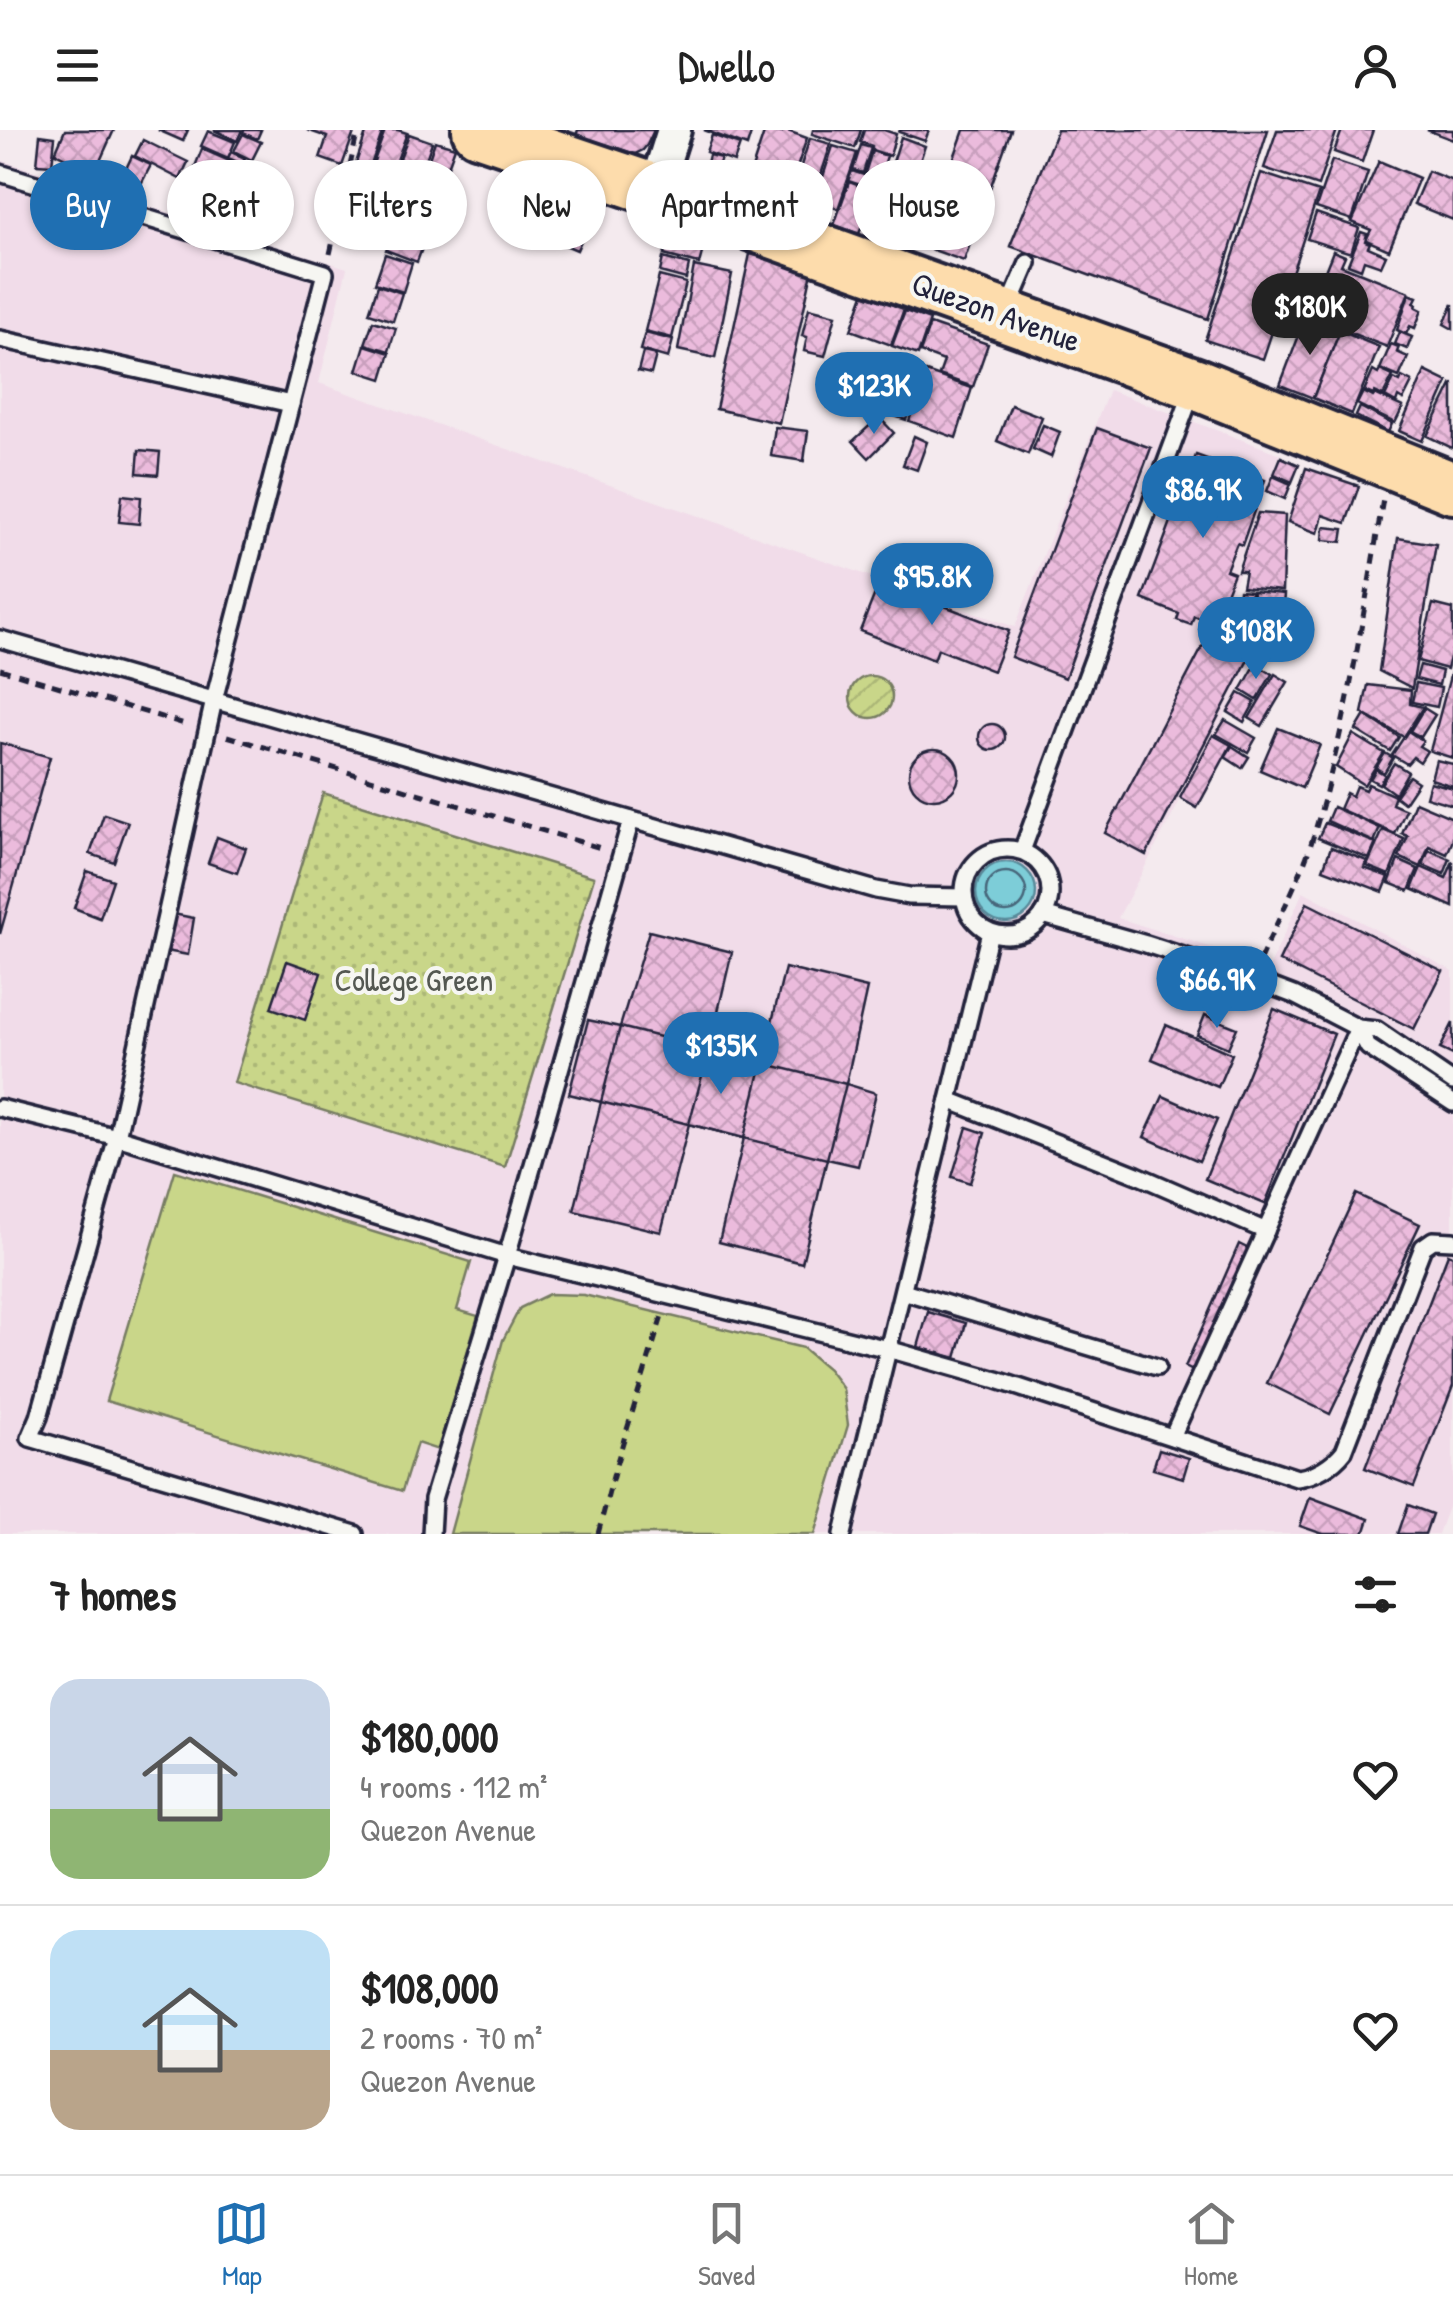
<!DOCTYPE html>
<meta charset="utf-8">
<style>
:root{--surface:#fff;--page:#f2f2f2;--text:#222;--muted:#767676;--line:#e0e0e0;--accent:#1f6fb2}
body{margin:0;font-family:"Patrick Hand",sans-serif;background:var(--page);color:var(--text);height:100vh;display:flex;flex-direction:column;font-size:38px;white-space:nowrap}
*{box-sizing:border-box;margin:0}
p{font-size:32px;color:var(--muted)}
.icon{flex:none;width:55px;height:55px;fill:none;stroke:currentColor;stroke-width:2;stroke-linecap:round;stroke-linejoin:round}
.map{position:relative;height:1404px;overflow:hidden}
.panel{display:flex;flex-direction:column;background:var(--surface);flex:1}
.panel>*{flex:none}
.banner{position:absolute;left:30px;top:30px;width:1395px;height:90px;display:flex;gap:20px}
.price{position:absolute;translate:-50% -85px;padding:0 22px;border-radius:35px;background:var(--accent);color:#fff;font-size:32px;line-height:65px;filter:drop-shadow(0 2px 5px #0008)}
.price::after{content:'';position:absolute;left:50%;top:60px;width:30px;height:22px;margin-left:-15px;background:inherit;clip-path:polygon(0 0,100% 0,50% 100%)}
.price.on{background:#222;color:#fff}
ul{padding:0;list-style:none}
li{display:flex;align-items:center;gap:30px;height:250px;padding:0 50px}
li+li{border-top:2px solid var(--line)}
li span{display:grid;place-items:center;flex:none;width:280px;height:200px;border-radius:30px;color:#555}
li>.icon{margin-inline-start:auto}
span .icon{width:120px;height:120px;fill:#fffc;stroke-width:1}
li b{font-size:42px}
h2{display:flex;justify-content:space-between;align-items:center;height:120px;padding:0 50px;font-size:42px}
.tag{padding:0 35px;border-radius:45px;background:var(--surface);box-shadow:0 2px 8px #0004;font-size:35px;line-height:90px}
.tag.on{background:var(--accent);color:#fff}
header{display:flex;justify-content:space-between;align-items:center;height:130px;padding:0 50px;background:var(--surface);font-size:45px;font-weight:600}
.menu{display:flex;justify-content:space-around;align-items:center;height:140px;border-top:2px solid var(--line);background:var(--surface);font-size:28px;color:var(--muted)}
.menu a{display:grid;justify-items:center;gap:5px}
.menu .on{color:var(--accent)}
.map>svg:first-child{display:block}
.built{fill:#f1dce9}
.grass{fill:#c9d689;stroke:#767c62;stroke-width:2.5}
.park{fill:url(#park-dots);stroke:#767c62;stroke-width:2.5}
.garden{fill:url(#garden-furrows);stroke:#767c62;stroke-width:2.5}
.water{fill:#7dcdd8;stroke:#598999;stroke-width:2.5}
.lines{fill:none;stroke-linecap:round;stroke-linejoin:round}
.shore{stroke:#46667a;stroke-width:2.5}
.building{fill:url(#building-cross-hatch);stroke:#22223b;stroke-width:2.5}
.service-casing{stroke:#22223b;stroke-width:22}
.minor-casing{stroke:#22223b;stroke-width:40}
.primary-casing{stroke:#22223b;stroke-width:58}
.path{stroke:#22223b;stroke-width:5;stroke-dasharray:10 8;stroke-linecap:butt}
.service{stroke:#f6f6f2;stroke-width:15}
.minor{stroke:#f6f6f2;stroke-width:32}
.primary{stroke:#fddcac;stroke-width:50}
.labels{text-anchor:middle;stroke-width:8;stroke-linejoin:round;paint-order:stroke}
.street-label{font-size:32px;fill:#22223b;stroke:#f6f6f2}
.park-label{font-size:32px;fill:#545852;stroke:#f6f6f2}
</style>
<header><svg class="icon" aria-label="menu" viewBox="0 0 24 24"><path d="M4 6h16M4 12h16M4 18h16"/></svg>Dwello<svg class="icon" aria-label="person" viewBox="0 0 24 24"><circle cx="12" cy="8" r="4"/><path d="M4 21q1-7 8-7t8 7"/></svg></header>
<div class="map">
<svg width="1453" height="1404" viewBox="0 0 1453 1404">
<defs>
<pattern id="park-dots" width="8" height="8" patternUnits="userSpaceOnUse" patternTransform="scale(2.5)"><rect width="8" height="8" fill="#c9d689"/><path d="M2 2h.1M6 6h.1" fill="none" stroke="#acb777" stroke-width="1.8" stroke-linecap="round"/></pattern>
<pattern id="garden-furrows" width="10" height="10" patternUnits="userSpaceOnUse" patternTransform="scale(2.5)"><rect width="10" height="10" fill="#c9d689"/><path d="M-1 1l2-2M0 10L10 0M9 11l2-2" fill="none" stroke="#acb777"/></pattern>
<pattern id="building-cross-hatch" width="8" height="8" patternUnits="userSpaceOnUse" patternTransform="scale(2.5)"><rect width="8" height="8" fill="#ebbbdc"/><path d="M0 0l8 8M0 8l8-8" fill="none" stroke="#c9a0be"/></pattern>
</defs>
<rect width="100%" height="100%" fill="#f4eaee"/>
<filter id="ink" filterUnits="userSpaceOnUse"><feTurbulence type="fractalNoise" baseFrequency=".01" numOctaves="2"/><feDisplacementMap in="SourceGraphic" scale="20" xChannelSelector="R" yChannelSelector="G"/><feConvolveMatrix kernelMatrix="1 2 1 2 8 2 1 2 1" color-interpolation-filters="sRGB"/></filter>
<g filter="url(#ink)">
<polygon class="built" points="0,30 347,138 319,253 1015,497 1109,260 1280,324 1235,441 1239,443 1215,501 1258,523 1118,788 1270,836 1303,761 1453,841 1453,1364 1438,1404 0,1404"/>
<g class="grass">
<polygon points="175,1041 471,1132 457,1180 478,1186 438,1320 417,1313 402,1361 106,1271"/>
<polygon points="549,1164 584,1165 803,1218 828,1239 843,1259 848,1295 815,1404 450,1404 503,1210 520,1178"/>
</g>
<polygon class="park" points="323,663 594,747 505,1037 234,953"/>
<circle class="garden" cx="871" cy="567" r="21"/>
<circle class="water" cx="1006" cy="762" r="30"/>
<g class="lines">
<circle class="shore" cx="1006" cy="762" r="20"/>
</g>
<g class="building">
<polygon points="65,0 114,0 95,42 55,23"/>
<polygon points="158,0 188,0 183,11"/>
<polygon points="214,0 242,0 237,11"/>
<polygon points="244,0 261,0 257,9 243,3"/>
<polygon points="307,0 355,0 342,36 320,28 327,7"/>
<polygon points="367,0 383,0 367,47 353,42"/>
<polygon points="385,0 398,0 407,3 393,41 373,34"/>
<polygon points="578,0 654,0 647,15 643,20 635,24 576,5"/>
<polygon points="704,0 752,0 747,16"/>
<polygon points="765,0 781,3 785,0 807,8 787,67 747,54"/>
<polygon points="813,0 861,0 855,18 812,4"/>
<polygon points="864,0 884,0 896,4 890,26 872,20 872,16 860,12"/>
<polygon points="900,0 929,0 925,11 899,2"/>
<polygon points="964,0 1011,0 964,131 922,116"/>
<polygon points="1057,0 1268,0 1208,189 1010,116"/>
<polygon points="1277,0 1337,0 1318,56 1264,38"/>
<polygon points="1342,0 1373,0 1362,32 1334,22"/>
<polygon points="1427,0 1453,0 1453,10"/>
<polygon points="208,1 235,12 228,28 201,16"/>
<polygon points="243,4 261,12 252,30 234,21"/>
<polygon points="409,4 432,12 418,53 394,44"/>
<polygon points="40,5 55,7 52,35 37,34"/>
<polygon points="712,5 740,15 734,32 706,22"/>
<polygon points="901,7 925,16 916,43 892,35"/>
<polygon points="810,8 831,14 812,73 791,66"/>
<polygon points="143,10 188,32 180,49 135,26"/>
<polygon points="435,11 455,17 444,48 425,41"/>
<polygon points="861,15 871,18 863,43 853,40"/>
<polygon points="833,16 857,23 838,79 815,71"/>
<polygon points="202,19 241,36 231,60 192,44"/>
<polygon points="872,21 887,26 880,48 865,43"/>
<polygon points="231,22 245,28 242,34 228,28"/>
<polygon points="709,25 721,28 717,40 706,37"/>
<polygon points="132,26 151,35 141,54 123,45"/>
<polygon points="1332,30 1368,42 1352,90 1316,78"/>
<polygon points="1379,31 1419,48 1389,120 1366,110 1371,100 1352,92"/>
<polygon points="374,38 390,44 381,70 365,65"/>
<polygon points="890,39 923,51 911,84 878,73"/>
<polygon points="852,41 879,50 876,60 848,51"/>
<polygon points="1428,41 1453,51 1453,90 1414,74"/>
<polygon points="424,43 443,50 428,93 381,77 392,47 420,57"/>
<polygon points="1261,43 1319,62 1263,229 1205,210"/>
<polygon points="505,44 517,50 505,78 492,72"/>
<polygon points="535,46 567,60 548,108 515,94"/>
<polygon points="521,48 530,52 523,68 514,65"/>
<polygon points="849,52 875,61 859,104 834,95"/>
<polygon points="572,57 599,68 577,120 551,109"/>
<polygon points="766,69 792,79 788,90 762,80"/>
<polygon points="878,77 913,89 905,110 870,98"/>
<polygon points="1316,83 1359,98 1351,123 1307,109"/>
<polygon points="399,85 430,97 417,132 386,120"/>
<polygon points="671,99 706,108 699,134 664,125"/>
<polygon points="1361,102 1367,104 1365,111 1370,113 1368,117 1386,125 1381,136 1364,130 1361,139 1348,134"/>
<polygon points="1333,121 1345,126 1341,135 1409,162 1387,217 1307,186"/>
<polygon points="385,124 412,133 403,162 375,153"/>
<polygon points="750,124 813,137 779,293 716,279"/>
<polygon points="663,128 689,135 686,149 660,142"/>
<polygon points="694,136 732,144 715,228 678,220"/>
<polygon points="659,146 686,153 672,208 645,201"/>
<polygon points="378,155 402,163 393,191 369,183"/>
<polygon points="864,164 904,179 891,215 851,200"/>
<polygon points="1409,164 1417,167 1414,173 1417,174 1416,177 1422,180 1415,198 1410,196 1406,204 1397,200"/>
<polygon points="1453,174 1453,199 1444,194"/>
<polygon points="809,178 836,185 825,226 804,221 807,207 802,206"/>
<polygon points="905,181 930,190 918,225 892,216"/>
<polygon points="1306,187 1340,201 1313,268 1280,255"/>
<polygon points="373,191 396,198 389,221 365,214"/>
<polygon points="930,194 988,214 973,257 939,245 944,231 920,222"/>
<polygon points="1340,201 1379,217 1352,284 1313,268"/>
<polygon points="1400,202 1412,207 1407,219 1395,214"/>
<polygon points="645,203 673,210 668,228 640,220"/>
<polygon points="1391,214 1399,217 1397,222 1408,227 1399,247 1380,239"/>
<polygon points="365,215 390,223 382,249 357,241"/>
<polygon points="643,222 656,225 651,244 638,241"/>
<polygon points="894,233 923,243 914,267 886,257"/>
<polygon points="1380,240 1393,246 1383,266 1375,262 1373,265 1364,261 1373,241 1378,244"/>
<polygon points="1425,241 1448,252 1422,311 1399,301"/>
<polygon points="926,242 972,258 956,308 909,291"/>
<polygon points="1402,247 1412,252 1403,270 1398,267 1396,273 1385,267 1394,249 1400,252"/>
<polygon points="1453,253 1453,317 1452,318 1427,306"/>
<polygon points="886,260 913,270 906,290 879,281"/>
<polygon points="1363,262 1373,267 1375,264 1403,277 1395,293 1357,274"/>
<polygon points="1011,275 1042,287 1028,324 997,311"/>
<polygon points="1360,277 1392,294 1388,302 1356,286"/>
<polygon points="879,287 894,303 869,328 853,311"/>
<polygon points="1043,295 1060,302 1051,327 1033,319"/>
<polygon points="775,297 808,301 804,331 771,326"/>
<polygon points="1097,298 1151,318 1065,548 1011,527"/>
<polygon points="914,306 927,312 917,340 903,335"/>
<polygon points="139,320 160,322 158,345 137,343"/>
<polygon points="1196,325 1265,350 1242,415 1237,413 1226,440 1234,443 1214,494 1194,486 1191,495 1177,490 1179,484 1142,469"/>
<polygon points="1281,327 1299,335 1292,352 1274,344"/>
<polygon points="1306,338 1359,356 1346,393 1323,385 1318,403 1288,392"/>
<polygon points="1273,346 1291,354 1285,369 1267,361"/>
<polygon points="122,365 141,367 139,394 119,392"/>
<polygon points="1258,383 1285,385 1282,461 1242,457 1245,441 1238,441"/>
<polygon points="1324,397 1344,399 1342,412 1323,410"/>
<polygon points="1398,408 1436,414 1412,558 1379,541"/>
<polygon points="880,451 1009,501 993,541 938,519 934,530 860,501"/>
<polygon points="1239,460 1251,461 1249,479 1237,477"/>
<polygon points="1253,461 1284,464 1282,487 1251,484"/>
<polygon points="1433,474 1453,479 1453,516 1447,539 1418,531"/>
<polygon points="1233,479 1259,493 1247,516 1220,502"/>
<polygon points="1264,489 1275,496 1266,512 1255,506"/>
<polygon points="1210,503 1251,524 1146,725 1105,703"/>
<polygon points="1256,534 1272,544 1257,570 1241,560"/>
<polygon points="1420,535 1442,541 1439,555 1416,549"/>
<polygon points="1453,535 1453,628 1430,621"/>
<polygon points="1275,544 1288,552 1262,596 1249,588"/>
<polygon points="1416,553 1441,558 1437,577 1412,572"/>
<polygon points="1368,555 1411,560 1410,574 1423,577 1404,607 1362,583"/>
<polygon points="1239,563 1255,572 1244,592 1228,582"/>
<polygon points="1424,578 1435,585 1421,607 1410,601"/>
<polygon points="1365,585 1399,607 1390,621 1356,600"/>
<polygon points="1225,590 1256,608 1248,622 1216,604"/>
<circle cx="992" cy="607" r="13"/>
<polygon points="1278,598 1320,615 1302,658 1260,640"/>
<polygon points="1408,601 1423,611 1419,616 1427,621 1420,632 1413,627 1407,634 1392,625"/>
<polygon points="1353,604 1384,623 1364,655 1336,637"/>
<polygon points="1213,605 1231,615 1197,678 1180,668"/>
<polygon points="0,613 50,627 0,804"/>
<polygon points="1232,616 1249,627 1242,638 1225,627"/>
<circle cx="934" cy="644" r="25"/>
<polygon points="1385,623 1393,628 1384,643 1376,638"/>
<polygon points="1436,630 1453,634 1453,656 1431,649"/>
<polygon points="1394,633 1408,642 1395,664 1381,654"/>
<polygon points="1376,639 1385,645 1379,654 1370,649"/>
<polygon points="1409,646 1418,652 1404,673 1395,666"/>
<polygon points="1430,652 1453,658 1453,675 1426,667"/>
<polygon points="1368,654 1395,666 1392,674 1406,680 1395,704 1339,679 1346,663 1352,666 1356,656 1365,660"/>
<polygon points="1415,672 1453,688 1453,710 1447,724 1429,716 1421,737 1399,727 1408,706 1402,704"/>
<polygon points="1333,677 1380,698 1374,712 1327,691"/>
<polygon points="104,684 128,692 114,732 90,724"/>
<polygon points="1325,693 1376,713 1369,729 1318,708"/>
<polygon points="1383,700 1404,709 1389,745 1367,736"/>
<polygon points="217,707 246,718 237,743 208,733"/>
<polygon points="1331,717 1367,731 1364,738 1389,747 1383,762 1323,739"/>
<polygon points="1429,720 1450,729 1444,744 1423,735"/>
<polygon points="1398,730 1418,739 1409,761 1389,753"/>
<polygon points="1453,731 1453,777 1412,759 1421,737 1446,748"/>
<polygon points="87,741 113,750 100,788 74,778"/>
<polygon points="1307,773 1443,841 1414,899 1279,831"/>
<polygon points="173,784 194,788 188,825 166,821"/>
<polygon points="649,801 732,822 709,920 762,933 785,838 867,858 846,954 876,963 858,1036 827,1029 802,1133 719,1112 744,1008 689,994 661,1102 574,1081 601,972 569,964 588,890 620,897"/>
<polygon points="287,831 321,843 305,890 271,878"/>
<polygon points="1274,879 1334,904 1265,1074 1205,1049"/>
<polygon points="1205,885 1237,898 1228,918 1197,905"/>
<polygon points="1453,893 1453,925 1440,919"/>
<polygon points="1166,895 1232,924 1218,957 1152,929"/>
<polygon points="620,897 846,954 827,1029 601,972"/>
<polygon points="709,920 762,933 744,1008 689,994"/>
<polygon points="1163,966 1217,990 1199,1031 1144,1007"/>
<polygon points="967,997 985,1003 970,1053 952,1047"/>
<polygon points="1356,1064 1420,1094 1330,1284 1267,1253"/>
<polygon points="1239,1114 1249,1119 1195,1242 1185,1237"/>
<polygon points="1448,1124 1453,1126 1453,1256 1414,1357 1365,1338"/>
<polygon points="928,1182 966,1193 956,1228 918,1217"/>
<polygon points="1159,1319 1189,1328 1183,1348 1153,1339"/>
<polygon points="1310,1367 1369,1389 1364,1404 1323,1404 1300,1396"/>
<polygon points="1408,1375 1432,1384 1425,1404 1398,1404"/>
</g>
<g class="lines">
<defs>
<g id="service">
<polyline points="0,43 325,143 214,570 117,1007 39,1287 30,1308 355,1404"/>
<polyline points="1007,182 1028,133"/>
<polyline points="0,209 291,274"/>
<polyline points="0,509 876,760 909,766 964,767"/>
<circle cx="1007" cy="762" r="43"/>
<polyline points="1022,721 1192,262"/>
<polyline points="1043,785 1146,814 1236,843 1294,865 1358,898 1377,900 1453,952"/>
<polyline points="1358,898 1368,917 1453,973"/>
<polyline points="949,970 1137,1045 1266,1101"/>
<path d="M0 978 117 1007 507 1126 888 1219 997 1250 1297 1348C1315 1346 1333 1335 1344 1321L1423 1117 1433 1110 1453 1111"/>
<polyline points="903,1161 1157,1237"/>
<polyline points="1172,1307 1358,898"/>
<polyline points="431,1404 433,1369 507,1126 631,690"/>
<polyline points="843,1404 990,802"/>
</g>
<polyline id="minor" points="655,60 674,0"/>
<polyline id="primary" points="478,0 655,60 1196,254 1453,358"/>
</defs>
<use href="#service" class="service-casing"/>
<use href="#minor" class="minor-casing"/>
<use href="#primary" class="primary-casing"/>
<g class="path">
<polyline points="330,124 358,0"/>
<polyline points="0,539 188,595"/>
<polyline points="227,606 604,719"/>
<path d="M1260 830C1276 793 1297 755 1310 717 1346 603 1363 486 1383 369"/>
<polyline points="598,1404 616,1335 663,1183"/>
</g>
<use href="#service" class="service"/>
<use href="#minor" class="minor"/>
<use href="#primary" class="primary"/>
</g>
</g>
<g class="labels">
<g class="street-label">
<text transform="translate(996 182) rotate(20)" y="11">Quezon Avenue</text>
</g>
<g class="park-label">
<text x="414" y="861">College Green</text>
</g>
</g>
</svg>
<b class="price on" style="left:1310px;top:228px">$180K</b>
<b class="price" style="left:874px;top:307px">$123K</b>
<b class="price" style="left:1203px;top:411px">$86.9K</b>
<b class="price" style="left:932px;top:498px">$95.8K</b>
<b class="price" style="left:1256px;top:552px">$108K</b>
<b class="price" style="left:1217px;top:901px">$66.9K</b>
<b class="price" style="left:721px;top:967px">$135K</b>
<div class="banner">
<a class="tag on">Buy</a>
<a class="tag">Rent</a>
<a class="tag">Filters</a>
<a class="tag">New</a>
<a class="tag">Apartment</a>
<a class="tag">House</a>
</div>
</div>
<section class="panel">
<h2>7 homes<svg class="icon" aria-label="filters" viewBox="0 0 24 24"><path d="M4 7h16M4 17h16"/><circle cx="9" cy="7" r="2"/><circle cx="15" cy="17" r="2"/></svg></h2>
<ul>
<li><span style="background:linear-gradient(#c9d6e8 65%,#8fb573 0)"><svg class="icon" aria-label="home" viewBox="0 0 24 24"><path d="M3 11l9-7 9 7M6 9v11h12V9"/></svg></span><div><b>$180,000</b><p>4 rooms · 112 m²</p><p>Quezon Avenue</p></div><svg class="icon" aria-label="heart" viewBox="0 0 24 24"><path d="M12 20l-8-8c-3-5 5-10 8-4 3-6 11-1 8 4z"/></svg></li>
<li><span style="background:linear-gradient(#bfe0f5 60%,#b9a48a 0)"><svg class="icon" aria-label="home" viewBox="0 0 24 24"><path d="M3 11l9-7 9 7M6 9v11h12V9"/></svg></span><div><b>$108,000</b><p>2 rooms · 70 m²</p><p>Quezon Avenue</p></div><svg class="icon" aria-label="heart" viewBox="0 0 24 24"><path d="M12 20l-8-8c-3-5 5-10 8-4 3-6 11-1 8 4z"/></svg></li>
</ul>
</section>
<nav class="menu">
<a class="on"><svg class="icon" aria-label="map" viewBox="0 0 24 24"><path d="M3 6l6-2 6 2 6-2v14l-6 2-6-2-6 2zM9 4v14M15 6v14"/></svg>Map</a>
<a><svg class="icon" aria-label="saved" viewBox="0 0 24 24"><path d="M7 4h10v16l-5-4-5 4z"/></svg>Saved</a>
<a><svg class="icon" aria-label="home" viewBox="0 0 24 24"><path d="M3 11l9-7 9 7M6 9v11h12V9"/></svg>Home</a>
</nav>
